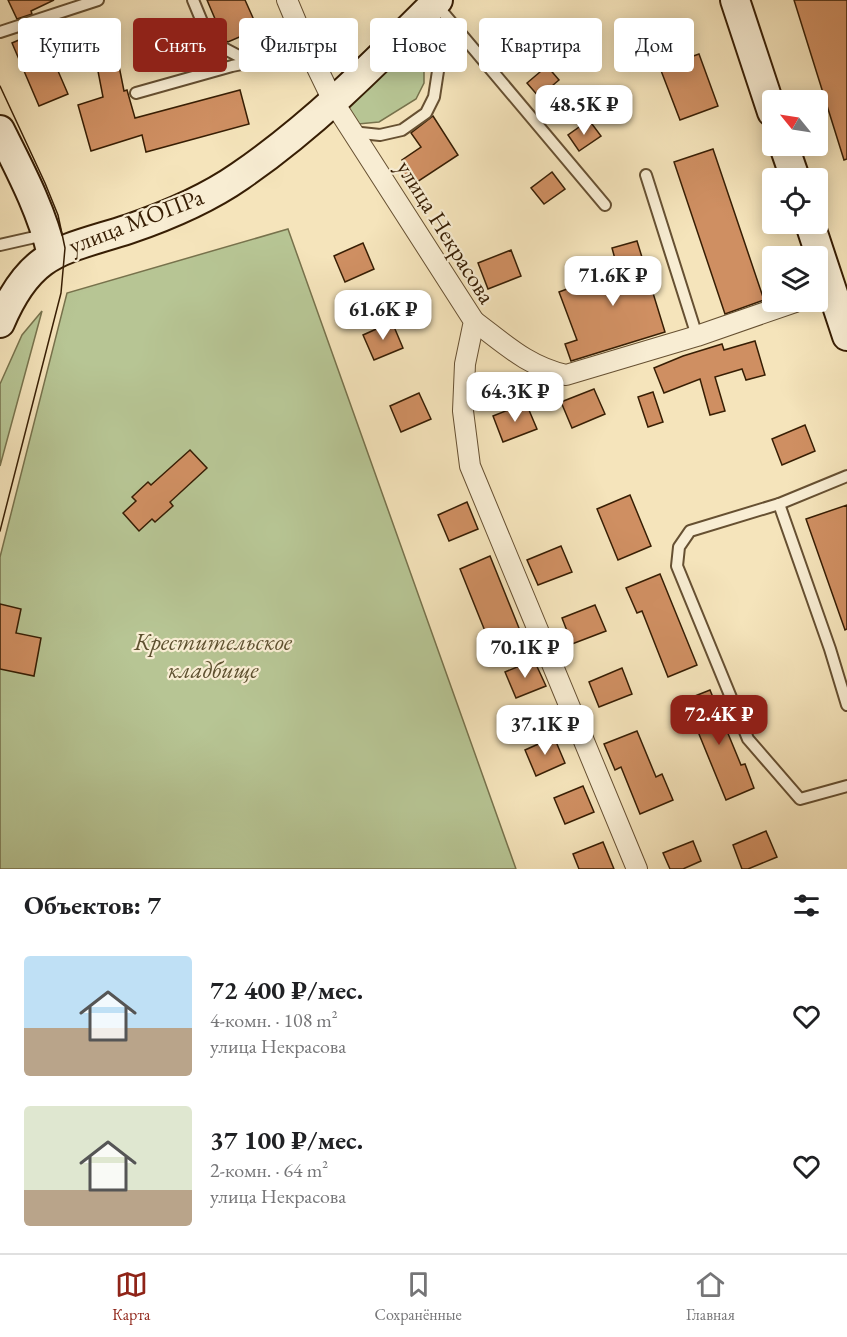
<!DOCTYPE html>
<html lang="ru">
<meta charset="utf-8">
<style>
:root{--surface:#fff;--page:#f2f2f2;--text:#202124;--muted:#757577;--line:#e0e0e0;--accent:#8f2418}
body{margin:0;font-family:"EB Garamond",serif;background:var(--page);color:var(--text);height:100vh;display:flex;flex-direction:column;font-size:22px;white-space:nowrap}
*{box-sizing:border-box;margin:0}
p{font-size:20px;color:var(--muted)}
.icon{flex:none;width:33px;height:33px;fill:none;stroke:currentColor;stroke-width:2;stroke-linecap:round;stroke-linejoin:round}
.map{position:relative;height:869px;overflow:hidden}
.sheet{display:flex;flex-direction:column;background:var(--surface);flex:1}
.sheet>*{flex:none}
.top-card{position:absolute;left:18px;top:18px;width:812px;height:54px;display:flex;gap:12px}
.needle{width:39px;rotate:300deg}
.tools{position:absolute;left:762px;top:90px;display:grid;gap:12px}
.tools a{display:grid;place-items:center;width:66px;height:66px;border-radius:6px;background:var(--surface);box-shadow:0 3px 15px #0003;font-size:30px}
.price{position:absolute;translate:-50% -51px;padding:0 14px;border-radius:12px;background:#fff;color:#222;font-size:20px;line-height:39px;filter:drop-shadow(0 2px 3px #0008)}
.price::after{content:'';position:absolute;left:50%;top:36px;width:18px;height:14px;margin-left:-9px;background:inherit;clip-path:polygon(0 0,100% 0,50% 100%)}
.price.selected{background:var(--accent);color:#fff}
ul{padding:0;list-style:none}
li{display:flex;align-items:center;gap:18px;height:150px;padding:0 24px}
li span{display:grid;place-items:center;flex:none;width:168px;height:120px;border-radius:6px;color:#555}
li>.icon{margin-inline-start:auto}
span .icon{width:72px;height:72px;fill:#fffc;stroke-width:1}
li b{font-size:26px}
h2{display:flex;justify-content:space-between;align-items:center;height:72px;padding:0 24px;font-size:26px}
.pill{padding:0 21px;border-radius:6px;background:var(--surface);box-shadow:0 3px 15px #0003;font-size:21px;line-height:54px}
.pill.selected{background:var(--accent);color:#fff}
.tabs{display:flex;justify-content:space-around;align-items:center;height:84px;border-top:2px solid var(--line);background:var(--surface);font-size:16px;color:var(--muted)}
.tabs a{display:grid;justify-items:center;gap:3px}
.tabs .selected{color:var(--accent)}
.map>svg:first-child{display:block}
.green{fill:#b7c594;stroke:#77724c;stroke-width:1.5}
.building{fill:#cf8f62;stroke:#371e04;stroke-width:1.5}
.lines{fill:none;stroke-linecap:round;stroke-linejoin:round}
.lane-casing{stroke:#665032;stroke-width:14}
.street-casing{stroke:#665032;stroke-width:22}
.secondary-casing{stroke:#371e04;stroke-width:32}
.lane{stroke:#f8edd3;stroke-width:10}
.street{stroke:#f8edd3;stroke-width:20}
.secondary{stroke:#f8edd3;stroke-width:28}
.tram{stroke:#371e04;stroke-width:1.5}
.labels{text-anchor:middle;stroke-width:4.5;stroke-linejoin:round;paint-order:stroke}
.street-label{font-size:24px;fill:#371e04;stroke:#f8edd3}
.park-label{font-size:24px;font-style:italic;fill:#5d502f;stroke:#f8edd3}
</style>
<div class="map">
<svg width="847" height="869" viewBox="0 0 847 869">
<rect width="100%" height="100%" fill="#f5e4bb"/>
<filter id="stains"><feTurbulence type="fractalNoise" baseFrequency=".00333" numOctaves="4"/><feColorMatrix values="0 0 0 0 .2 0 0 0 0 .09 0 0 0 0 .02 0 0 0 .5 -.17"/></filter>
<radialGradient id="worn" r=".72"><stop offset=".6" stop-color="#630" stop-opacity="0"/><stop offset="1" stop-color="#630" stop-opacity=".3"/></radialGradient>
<g class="green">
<polygon points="418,37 424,64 424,83 416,99 379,122 358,124 347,107"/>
<polygon points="288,229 516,869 0,869 0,557 67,293"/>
<polygon points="42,311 0,466 0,384 22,335"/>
</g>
<g class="building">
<polygon points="8,0 54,0 31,11 32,14 17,19"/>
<polygon points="207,0 245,0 258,29 228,42 224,40"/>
<polygon points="794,0 847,0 847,159 844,160"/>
<polygon points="39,27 68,94 39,106 12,43 26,37 23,32"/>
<polygon points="112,31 124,91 127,90 135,118 240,90 249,124 146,152 142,135 91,151 78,105 103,97 91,35"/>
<polygon points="699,54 718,106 680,120 660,68"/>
<polygon points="547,66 559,80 539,97 527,83"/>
<polygon points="433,116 458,155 411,186 402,172 408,169 402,160 421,147 411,133"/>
<polygon points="589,120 601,136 579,151 568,135"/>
<polygon points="713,149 764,300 725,314 674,162"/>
<polygon points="552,172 565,189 544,204 531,188"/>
<polygon points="637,241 665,332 571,361 565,344 577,340 559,292 618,270 612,248"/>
<polygon points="363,243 374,269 345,282 334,256"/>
<polygon points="511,250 521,276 488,289 478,263"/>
<polygon points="392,322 403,348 374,360 363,335"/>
<polygon points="755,341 765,375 746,380 742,369 715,377 725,411 710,415 700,379 664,393 654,368 683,356 722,344 724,350"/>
<polygon points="594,389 605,414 572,428 561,402"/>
<polygon points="653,392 663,422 648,427 638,397"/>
<polygon points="419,393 431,419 401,432 390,406"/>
<polygon points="526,403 537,429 503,442 493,416"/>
<polygon points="805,425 815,451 782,465 772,439"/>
<polygon points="190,450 207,468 170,502 173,506 155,522 152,519 139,531 123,513 136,501 132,497 148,482 151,485"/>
<polygon points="630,495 651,546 618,560 597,509"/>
<polygon points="467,502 478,529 449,541 438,515"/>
<polygon points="847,505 847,629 845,630 806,519"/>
<polygon points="561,546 572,572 538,585 527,560"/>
<polygon points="490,556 521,633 491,646 460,569"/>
<polygon points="660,574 697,665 668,677 642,611 637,613 626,588"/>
<polygon points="0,604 21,609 16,633 41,638 34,676 0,669"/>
<polygon points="595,605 606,631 572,644 562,618"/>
<polygon points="534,660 546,686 516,698 505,672"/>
<polygon points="622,668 632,694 599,707 589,682"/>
<polygon points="710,690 741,765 745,764 754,788 726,800 685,700"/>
<polygon points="637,731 656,777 662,774 673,800 640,814 621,767 615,770 604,744"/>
<polygon points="554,737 565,763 536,776 525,750"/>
<polygon points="583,786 594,812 565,824 554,798"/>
<polygon points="766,831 777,857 748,869 742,869 733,845"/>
<polygon points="693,841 701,861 683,869 670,869 663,853"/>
<polygon points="603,842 614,869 579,869 573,854"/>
</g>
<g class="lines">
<defs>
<g id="lane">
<polyline points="193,0 210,41 252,63"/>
<polyline points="435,3 605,205"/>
<polyline points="0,32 98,0"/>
<polyline points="136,93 232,66 272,58 305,43"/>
<polyline points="352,132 380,135 402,130 426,113 434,97 438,71 433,36 426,14"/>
<polyline points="646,175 697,336"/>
<polyline points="0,245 44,235"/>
<polyline points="847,476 779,504 690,531 679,547 677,566 748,739 800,799 847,786"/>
<polyline points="779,504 830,649 847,705"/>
</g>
<g id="street">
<polyline points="287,0 305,43 334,103 474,321 465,364 463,411 470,466 637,869"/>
<path d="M474 321C505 344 527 366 566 375L697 336 795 302"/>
</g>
<g id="secondary">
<polyline points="735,0 772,112"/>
<path d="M0 130C20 170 42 211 52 255"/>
<polyline points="784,146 795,178"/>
<polyline points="810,224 847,336"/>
<path d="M0 323C31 250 61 251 129 229 167 216 207 199 240 176 314 125 375 63 438 0"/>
</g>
</defs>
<use href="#lane" class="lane-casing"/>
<use href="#street" class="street-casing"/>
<use href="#secondary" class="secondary-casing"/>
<use href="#lane" class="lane"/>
<use href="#street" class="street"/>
<use href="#secondary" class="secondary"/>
<polyline class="tram" points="0,86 45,183 58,215 65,248 61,293 0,531"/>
</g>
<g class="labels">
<g class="street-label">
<text transform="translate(136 221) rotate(-21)" y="8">улица МОПРа</text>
<text transform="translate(446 232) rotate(58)" y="8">улица Некрасова</text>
</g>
<g class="park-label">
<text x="213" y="650">Крестительское<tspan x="213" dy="28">кладбище</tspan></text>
</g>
</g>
<rect width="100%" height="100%" filter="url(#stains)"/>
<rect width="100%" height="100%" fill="url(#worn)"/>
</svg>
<div class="tools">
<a><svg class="needle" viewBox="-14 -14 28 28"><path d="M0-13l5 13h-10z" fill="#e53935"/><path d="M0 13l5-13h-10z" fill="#757577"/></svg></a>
<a><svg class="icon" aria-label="locate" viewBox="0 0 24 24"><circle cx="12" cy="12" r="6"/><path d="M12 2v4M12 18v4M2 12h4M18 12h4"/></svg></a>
<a><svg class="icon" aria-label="layers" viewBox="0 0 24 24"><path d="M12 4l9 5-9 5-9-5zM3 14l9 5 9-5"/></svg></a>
</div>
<b class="price" style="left:584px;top:136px">48.5K ₽</b>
<b class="price" style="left:613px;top:307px">71.6K ₽</b>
<b class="price" style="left:383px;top:341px">61.6K ₽</b>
<b class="price" style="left:515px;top:423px">64.3K ₽</b>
<b class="price" style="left:525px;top:679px">70.1K ₽</b>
<b class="price selected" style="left:719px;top:746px">72.4K ₽</b>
<b class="price" style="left:545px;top:756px">37.1K ₽</b>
<div class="top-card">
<a class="pill">Купить</a>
<a class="pill selected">Снять</a>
<a class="pill">Фильтры</a>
<a class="pill">Новое</a>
<a class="pill">Квартира</a>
<a class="pill">Дом</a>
</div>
</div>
<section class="sheet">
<h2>Объектов: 7<svg class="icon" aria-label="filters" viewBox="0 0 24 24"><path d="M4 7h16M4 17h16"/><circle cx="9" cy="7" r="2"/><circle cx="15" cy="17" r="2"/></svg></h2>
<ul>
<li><span style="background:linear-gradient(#bfe0f5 60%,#b9a48a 0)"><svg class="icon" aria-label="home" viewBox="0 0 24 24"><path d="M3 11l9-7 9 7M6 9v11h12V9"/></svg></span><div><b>72 400 ₽/мес.</b><p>4-комн. · 108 m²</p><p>улица Некрасова</p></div><svg class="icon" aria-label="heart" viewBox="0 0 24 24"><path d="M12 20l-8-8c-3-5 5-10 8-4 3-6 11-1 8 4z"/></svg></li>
<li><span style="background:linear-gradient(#dfe7d0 70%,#b9a48a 0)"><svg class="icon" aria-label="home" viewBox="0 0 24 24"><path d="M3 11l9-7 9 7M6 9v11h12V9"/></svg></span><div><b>37 100 ₽/мес.</b><p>2-комн. · 64 m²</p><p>улица Некрасова</p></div><svg class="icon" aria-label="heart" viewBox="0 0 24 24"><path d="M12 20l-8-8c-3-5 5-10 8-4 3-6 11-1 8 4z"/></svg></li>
</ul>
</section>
<nav class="tabs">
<a class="selected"><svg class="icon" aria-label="map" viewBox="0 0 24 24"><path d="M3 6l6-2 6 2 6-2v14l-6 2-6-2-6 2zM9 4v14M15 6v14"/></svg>Карта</a>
<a><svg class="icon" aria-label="saved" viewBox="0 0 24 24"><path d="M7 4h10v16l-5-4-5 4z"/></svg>Сохранённые</a>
<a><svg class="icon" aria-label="home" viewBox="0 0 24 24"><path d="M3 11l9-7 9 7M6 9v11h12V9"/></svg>Главная</a>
</nav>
